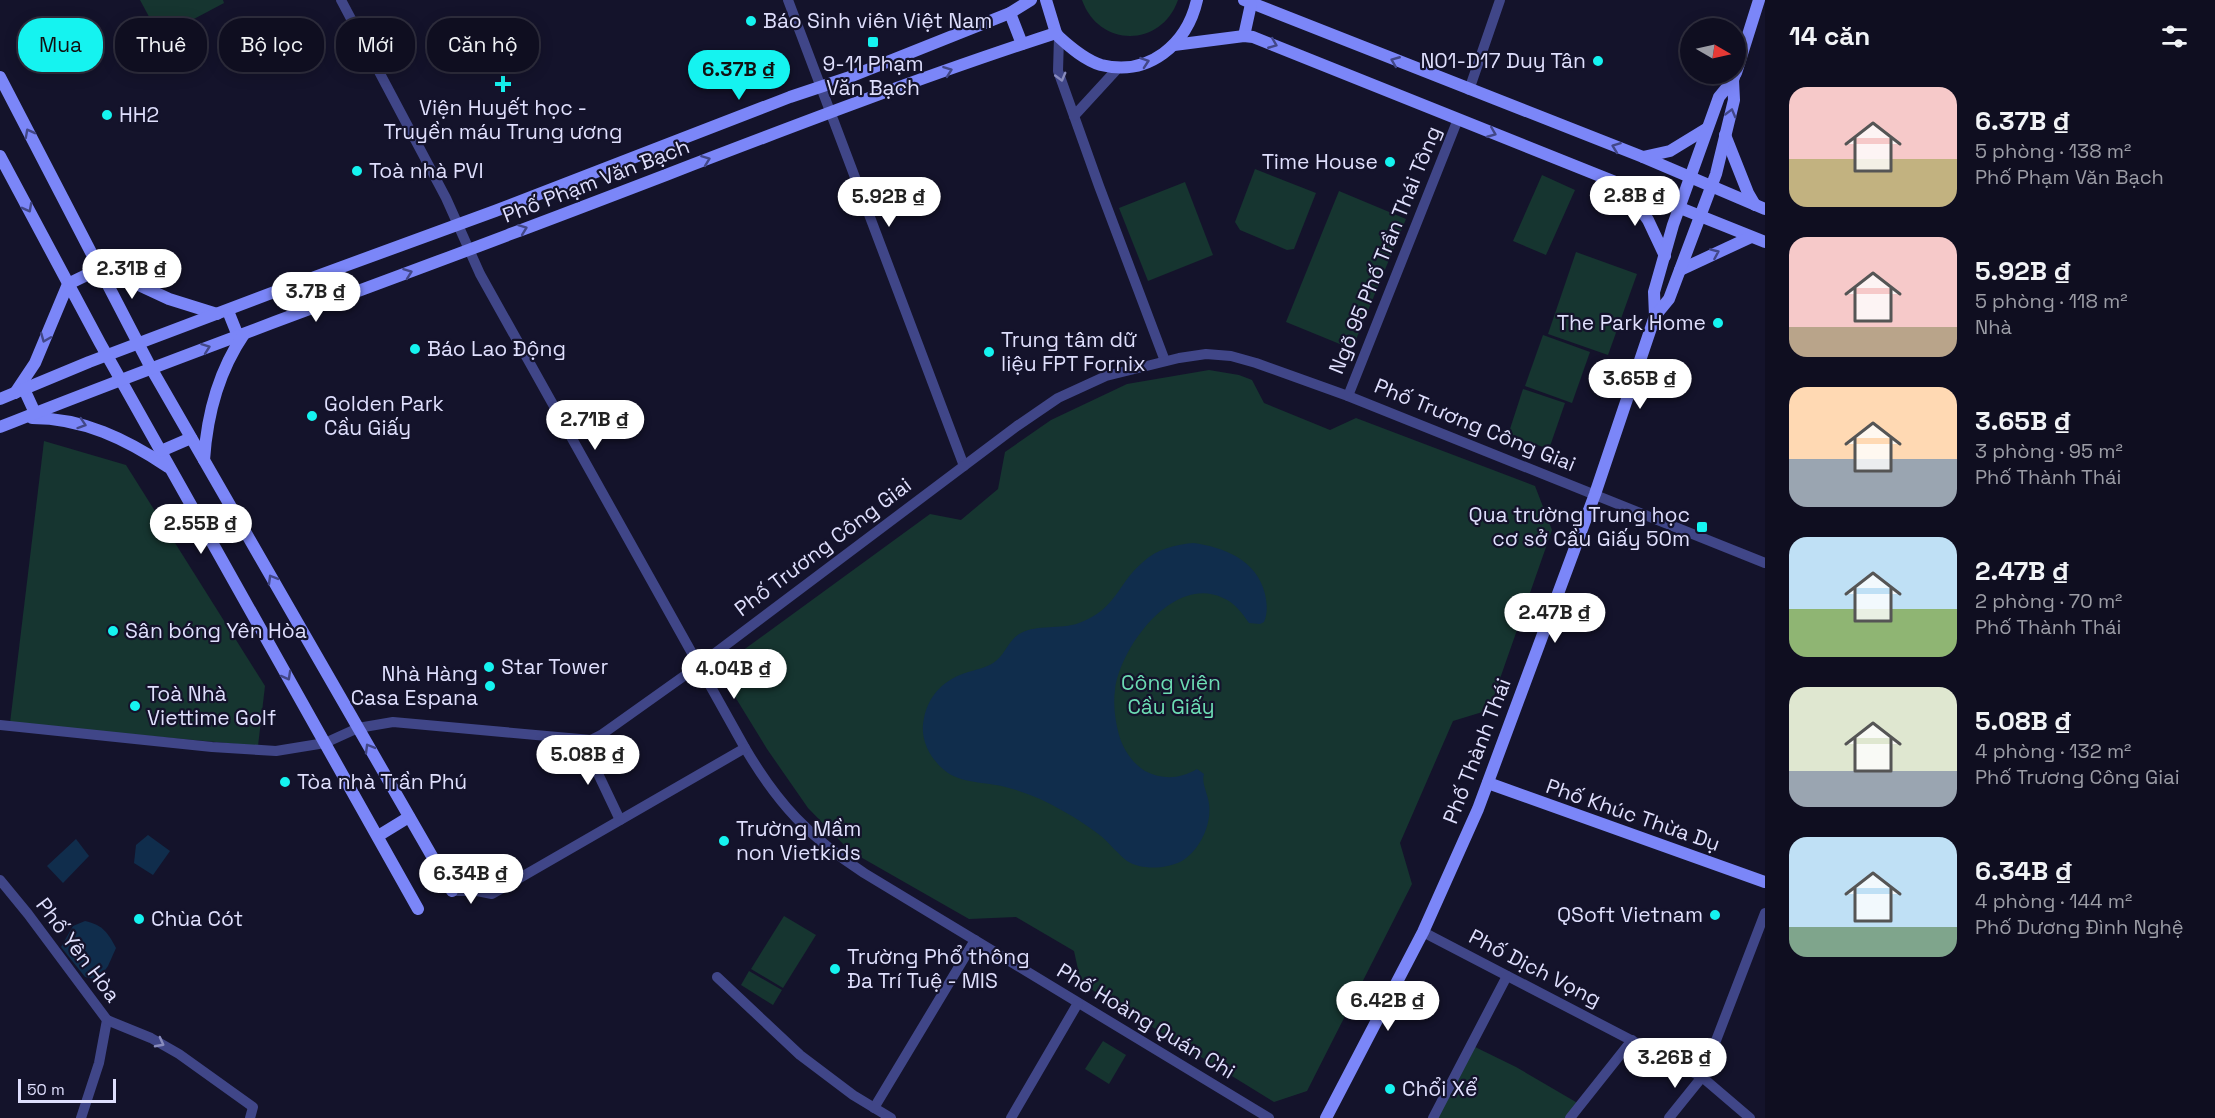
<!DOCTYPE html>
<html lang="vi">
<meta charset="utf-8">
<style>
:root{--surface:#0f0e20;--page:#181729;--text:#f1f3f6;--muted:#9b9ca5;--line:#2f2e3e;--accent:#15f3f0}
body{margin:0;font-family:"Space Grotesk",sans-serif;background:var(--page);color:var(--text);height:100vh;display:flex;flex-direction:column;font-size:22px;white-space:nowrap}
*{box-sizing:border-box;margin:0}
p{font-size:20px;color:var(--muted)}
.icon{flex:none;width:33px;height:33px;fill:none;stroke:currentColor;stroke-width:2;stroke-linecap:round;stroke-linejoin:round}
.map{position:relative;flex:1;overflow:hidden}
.drawer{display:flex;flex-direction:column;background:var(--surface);width:450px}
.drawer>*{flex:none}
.guide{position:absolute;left:18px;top:18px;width:570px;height:54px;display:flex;gap:12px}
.needle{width:39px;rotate:99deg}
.tools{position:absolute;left:1680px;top:18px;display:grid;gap:12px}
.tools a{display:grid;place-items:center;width:66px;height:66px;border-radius:50%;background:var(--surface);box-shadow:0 3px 15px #0003,0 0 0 2px var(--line);font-size:30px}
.scale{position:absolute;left:18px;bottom:15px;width:98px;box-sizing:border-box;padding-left:6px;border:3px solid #dfdffd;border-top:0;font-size:16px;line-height:21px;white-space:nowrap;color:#dfdffd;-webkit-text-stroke:4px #14132b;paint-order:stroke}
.price{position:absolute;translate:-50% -51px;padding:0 14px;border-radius:21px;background:#fff;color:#222;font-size:20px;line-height:39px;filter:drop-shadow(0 2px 3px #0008)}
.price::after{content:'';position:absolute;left:50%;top:36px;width:18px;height:14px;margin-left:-9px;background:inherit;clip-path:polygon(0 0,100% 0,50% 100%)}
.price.current{background:var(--accent);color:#111}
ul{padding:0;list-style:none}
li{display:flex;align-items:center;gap:18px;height:150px;padding:0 24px}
li span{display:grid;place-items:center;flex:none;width:168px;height:120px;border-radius:18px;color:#555}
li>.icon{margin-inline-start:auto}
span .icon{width:72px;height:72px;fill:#fffc;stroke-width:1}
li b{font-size:26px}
h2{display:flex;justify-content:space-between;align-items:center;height:72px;padding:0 24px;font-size:26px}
.pill{padding:0 21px;border-radius:24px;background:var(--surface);box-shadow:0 3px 15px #0003,0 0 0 2px var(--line);font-size:21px;line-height:54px}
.pill.current{background:var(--accent);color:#111}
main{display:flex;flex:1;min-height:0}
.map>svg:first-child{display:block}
.green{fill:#163530}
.water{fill:#102d4c}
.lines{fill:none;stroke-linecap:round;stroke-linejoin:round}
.street{stroke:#404688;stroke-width:10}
.secondary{stroke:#7b86f8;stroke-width:12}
.oneway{stroke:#424787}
.oneway2{stroke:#888bbd}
.poi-dot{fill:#15f3f0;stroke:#14132b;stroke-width:2}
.labels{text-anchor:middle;stroke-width:4.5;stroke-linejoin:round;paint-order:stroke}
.poi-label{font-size:21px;fill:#dfdffd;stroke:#14132b;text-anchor:start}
.street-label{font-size:21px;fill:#dfdffd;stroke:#14132b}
.park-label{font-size:21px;fill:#6cdcb3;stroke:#14132b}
</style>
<main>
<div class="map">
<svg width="1765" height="1118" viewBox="0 0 1765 1118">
<rect width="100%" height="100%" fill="#14132b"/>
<g class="green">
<polygon points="140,0 223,0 224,3 160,37"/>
<path d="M1082 0H1178C1161 48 1099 48 1082 0Z"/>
<polygon points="1255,169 1316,193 1294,249 1287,250 1240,230 1235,222"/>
<polygon points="1542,175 1575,190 1546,255 1513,241"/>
<polygon points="1185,182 1213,255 1148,281 1119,208"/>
<polygon points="1339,191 1406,219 1352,349 1286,322"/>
<polygon points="1576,252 1637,274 1608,355 1548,334"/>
<polygon points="1543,335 1590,352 1572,403 1525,386"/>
<polygon points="1209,370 1239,375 1252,380 1264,403 1330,430 1356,418 1535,486 1552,530 1489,710 1453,721 1400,843 1412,884 1307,1091 1274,1102 1081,983 1074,951 1016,917 969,919 850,851 808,808 767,749 729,687 742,651 930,514 961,520 998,489 1005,452 1051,420 1127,384"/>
<polygon points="1523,389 1565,403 1549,449 1508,435"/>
<polygon points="44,441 126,465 265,686 258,746 10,723"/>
<polygon points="784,916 816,935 783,988 751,969"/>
<polygon points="749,971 782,990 773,1005 741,985"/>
<polygon points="1103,1041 1126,1055 1109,1084 1085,1069"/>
<polygon points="1471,1045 1516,1067 1581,1105 1570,1118 1433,1118"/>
</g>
<g class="water">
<path d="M1193 543C1224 547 1257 560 1265 594 1267 603 1268 613 1264 622L1260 624 1249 623C1242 613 1235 603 1223 598 1174 574 1120 647 1115 690 1113 705 1115 720 1119 735 1123 749 1132 763 1145 771 1163 780 1180 779 1197 769L1204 774C1201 783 1208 794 1209 804 1212 825 1199 852 1180 862 1165 869 1141 870 1127 861 1118 854 1110 844 1101 836 1089 827 1076 818 1063 811 1046 801 1028 793 1009 788 990 782 965 784 948 773 930 760 919 739 924 718 929 694 945 679 968 672 979 669 989 667 997 660 1006 652 1010 638 1021 633 1038 624 1060 630 1079 623 1117 609 1117 584 1143 562 1157 549 1174 545 1193 543Z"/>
<polygon points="148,835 170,851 153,875 134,863 136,845"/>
<polygon points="76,839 89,856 63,883 47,866"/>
<path d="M85 921C103 925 108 933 116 948L108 966 98 980 85 977 61 947 73 926Z"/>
</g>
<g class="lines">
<g class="street">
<path d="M341 0 446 198 480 274 745 748C778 804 809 837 864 873L1269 1118"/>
<polyline points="788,0 964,466"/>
<polyline points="1059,37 1058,71 1099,186 1165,361"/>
<polyline points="1469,90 1500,0"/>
<polyline points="1074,116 1119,67"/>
<polyline points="1348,396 1458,119"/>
<polyline points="0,725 212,747 276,751 325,743 358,728 393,722 591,740 601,735 698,666 1017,426 1058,398 1106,376 1179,358 1206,354 1231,356 1256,363 1348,396 1765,563"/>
<polyline points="582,740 620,820"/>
<polyline points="0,880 28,914 107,1020 99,1063 81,1118"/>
<polyline points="452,891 477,891 492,894 745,748"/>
<polyline points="1423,932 1702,1077 1750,1118"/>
<polyline points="717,977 800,1055 853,1095 891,1118"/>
<polyline points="107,1020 151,1038 179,1054 253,1107 250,1118"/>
<polyline points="874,1108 975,940"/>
<polyline points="1011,1118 1078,1003"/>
<polyline points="1433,1118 1507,976"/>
<polyline points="1570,1118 1632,1040"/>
<polyline points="1669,1118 1702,1077 1765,913"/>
</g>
<g class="secondary">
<path d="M1046 0 1056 33 1059 37C1071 48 1085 60 1101 65 1149 77 1187 44 1197 0"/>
<polyline points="1244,0 1643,157 1765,209"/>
<polyline points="1010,13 1022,44"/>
<polyline points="1244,36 1251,4"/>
<polyline points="1174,45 1244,36 1253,37 1765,242"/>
<polyline points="1736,73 1759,0"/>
<polyline points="0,77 151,368 452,891"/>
<polyline points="1725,135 1748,193 1755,205"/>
<polyline points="0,156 100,343 418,909"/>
<polyline points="1643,157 1670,151 1706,129"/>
<polyline points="1626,189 1648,220 1665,256"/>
<polyline points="1680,270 1751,237"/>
<polyline points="228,311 238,336"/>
<polyline points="1655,316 1654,292 1673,225 1719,97 1733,80"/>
<polyline points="24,389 35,413"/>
<polyline points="15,393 35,363 68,284 99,269 126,279 169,299 217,314"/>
<polyline points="0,399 89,362 290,286 495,211 790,97 847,78 1010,13 1031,0"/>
<path d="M32 418C83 418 126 439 168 467"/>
<path d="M0 427C168 360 339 299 508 235 690 167 871 93 1056 33"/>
<polyline points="161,451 191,438"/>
<path d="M204 460C207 415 218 372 244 334"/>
<polyline points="1488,783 1765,882"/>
<polyline points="378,836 409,817"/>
<polyline points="1326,1118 1423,932 1478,809 1595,494 1655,316 1669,299 1716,174 1734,100 1733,80 1735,74"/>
</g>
</g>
<defs><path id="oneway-chevron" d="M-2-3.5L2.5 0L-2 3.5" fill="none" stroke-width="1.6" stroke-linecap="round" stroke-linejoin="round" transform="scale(1.5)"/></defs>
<g class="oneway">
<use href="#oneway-chevron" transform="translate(1273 44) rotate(22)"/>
<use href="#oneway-chevron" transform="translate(1395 61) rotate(-158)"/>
<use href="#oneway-chevron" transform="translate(1145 62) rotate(-19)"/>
<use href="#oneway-chevron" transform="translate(948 71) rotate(-20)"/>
<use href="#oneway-chevron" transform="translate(1731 113) rotate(-75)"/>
<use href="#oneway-chevron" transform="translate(29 133) rotate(-118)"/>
<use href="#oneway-chevron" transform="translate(1492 133) rotate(22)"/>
<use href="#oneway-chevron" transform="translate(1616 147) rotate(-159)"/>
<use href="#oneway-chevron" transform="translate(706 160) rotate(-21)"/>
<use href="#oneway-chevron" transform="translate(28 208) rotate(62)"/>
<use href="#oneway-chevron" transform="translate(523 229) rotate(-21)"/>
<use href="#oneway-chevron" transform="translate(1715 253) rotate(-24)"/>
<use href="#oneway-chevron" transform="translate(408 273) rotate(-20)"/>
<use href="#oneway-chevron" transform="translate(45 338) rotate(112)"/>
<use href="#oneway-chevron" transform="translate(206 348) rotate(-20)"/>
<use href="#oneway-chevron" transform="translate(82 424) rotate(18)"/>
<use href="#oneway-chevron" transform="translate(272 579) rotate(-120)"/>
<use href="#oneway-chevron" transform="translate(287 676) rotate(61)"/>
<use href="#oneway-chevron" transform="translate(369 748) rotate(-120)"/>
</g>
<g class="oneway2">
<use href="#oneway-chevron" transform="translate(1061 77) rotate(75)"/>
<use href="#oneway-chevron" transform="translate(160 1043) rotate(28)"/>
</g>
<g class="poi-dot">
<circle cx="751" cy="21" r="6"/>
<rect x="867" y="36" width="12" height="12" rx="3"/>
<circle cx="1598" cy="61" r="6"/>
<path d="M500 75h6v6h6v6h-6v6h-6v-6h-6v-6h6z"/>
<circle cx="107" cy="115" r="6"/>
<circle cx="1390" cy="162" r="6"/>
<circle cx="357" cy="171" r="6"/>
<circle cx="1718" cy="323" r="6"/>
<circle cx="415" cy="349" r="6"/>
<circle cx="989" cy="352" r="6"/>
<circle cx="312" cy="416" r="6"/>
<rect x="1696" y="521" width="12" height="12" rx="3"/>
<circle cx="113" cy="631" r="6"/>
<circle cx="489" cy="667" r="6"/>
<circle cx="490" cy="686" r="6"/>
<circle cx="135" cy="706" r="6"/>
<circle cx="285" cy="782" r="6"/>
<circle cx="724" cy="841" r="6"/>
<circle cx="1715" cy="915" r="6"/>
<circle cx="139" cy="919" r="6"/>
<circle cx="835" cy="969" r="6"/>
<circle cx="1390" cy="1089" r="6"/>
</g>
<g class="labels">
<g class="poi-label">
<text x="763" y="28">Báo Sinh viên Việt Nam</text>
<text x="1586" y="68" text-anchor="end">N01-D17 Duy Tân</text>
<text x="873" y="71" text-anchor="middle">9-11 Phạm<tspan x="873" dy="24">Văn Bạch</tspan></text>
<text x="503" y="115" text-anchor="middle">Viện Huyết học -<tspan x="503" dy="24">Truyền máu Trung ương</tspan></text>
<text x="119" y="122">HH2</text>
<text x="1378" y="169" text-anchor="end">Time House</text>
<text x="369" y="178">Toà nhà PVI</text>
<text x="1706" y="330" text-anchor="end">The Park Home</text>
<text x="1001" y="347">Trung tâm dữ<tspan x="1001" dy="24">liệu FPT Fornix</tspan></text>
<text x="427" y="356">Báo Lao Động</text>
<text x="324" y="411">Golden Park<tspan x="324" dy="24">Cầu Giấy</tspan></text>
<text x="1690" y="522" text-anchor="end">Qua trường Trung học<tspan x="1690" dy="24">cơ sở Cầu Giấy 50m</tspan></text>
<text x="125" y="638">Sân bóng Yên Hòa</text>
<text x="501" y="674">Star Tower</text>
<text x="478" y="681" text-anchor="end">Nhà Hàng<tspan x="478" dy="24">Casa Espana</tspan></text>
<text x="147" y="701">Toà Nhà<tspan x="147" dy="24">Viettime Golf</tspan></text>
<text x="297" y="789">Tòa nhà Trần Phú</text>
<text x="736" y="836">Trường Mầm<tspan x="736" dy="24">non Vietkids</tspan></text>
<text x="1703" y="922" text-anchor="end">QSoft Vietnam</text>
<text x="151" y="926">Chùa Cót</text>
<text x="847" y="964">Trường Phổ thông<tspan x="847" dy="24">Đa Trí Tuệ - MIS</tspan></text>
<text x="1402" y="1096">Chổi Xể</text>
</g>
<g class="street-label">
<text transform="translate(596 181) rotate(-21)" y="7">Phố Phạm Văn Bạch</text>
<text transform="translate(1385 250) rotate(-68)" y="7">Ngõ 95 Phố Trần Thái Tông</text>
<text transform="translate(1475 425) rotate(22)" y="7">Phố Trương Công Giai</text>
<text transform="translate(823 547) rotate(-37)" y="7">Phố Trương Công Giai</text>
<text transform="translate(1477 751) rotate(-69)" y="7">Phố Thành Thái</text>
<text transform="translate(1633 815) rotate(19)" y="7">Phố Khúc Thừa Dụ</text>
<text transform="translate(78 950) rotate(53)" y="7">Phố Yên Hòa</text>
<text transform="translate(1535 968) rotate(27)" y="7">Phố Dịch Vọng</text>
<text transform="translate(1146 1021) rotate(31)" y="7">Phố Hoàng Quán Chi</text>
</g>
<g class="park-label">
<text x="1171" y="690">Công viên<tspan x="1171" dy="24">Cầu Giấy</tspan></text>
</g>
</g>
</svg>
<div class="tools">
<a><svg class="needle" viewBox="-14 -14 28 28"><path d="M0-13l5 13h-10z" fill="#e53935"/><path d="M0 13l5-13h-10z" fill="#9b9ca5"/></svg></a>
</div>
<div class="scale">50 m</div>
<b class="price current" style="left:739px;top:101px">6.37B ₫</b>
<b class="price" style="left:1635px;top:227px">2.8B ₫</b>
<b class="price" style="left:889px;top:228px">5.92B ₫</b>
<b class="price" style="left:132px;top:300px">2.31B ₫</b>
<b class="price" style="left:316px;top:323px">3.7B ₫</b>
<b class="price" style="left:1640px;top:410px">3.65B ₫</b>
<b class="price" style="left:595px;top:451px">2.71B ₫</b>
<b class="price" style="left:201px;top:555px">2.55B ₫</b>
<b class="price" style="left:1555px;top:644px">2.47B ₫</b>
<b class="price" style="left:734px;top:700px">4.04B ₫</b>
<b class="price" style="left:588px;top:786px">5.08B ₫</b>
<b class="price" style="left:471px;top:905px">6.34B ₫</b>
<b class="price" style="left:1388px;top:1032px">6.42B ₫</b>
<b class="price" style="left:1675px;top:1089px">3.26B ₫</b>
<div class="guide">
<a class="pill current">Mua</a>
<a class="pill">Thuê</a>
<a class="pill">Bộ lọc</a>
<a class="pill">Mới</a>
<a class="pill">Căn hộ</a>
</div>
</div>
<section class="drawer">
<h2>14 căn<svg class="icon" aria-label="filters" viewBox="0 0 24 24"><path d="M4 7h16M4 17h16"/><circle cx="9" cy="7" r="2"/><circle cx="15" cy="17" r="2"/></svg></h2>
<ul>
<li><span style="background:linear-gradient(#f6c9c9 60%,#c2b280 0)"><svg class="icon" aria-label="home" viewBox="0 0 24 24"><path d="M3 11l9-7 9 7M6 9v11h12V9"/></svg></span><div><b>6.37B ₫</b><p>5 phòng · 138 m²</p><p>Phố Phạm Văn Bạch</p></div></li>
<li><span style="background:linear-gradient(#f6c9c9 75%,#b9a48a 0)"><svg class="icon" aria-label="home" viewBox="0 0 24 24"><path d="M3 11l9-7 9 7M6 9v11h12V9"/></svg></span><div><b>5.92B ₫</b><p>5 phòng · 118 m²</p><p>Nhà</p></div></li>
<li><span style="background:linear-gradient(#ffd9b3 60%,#9aa5b1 0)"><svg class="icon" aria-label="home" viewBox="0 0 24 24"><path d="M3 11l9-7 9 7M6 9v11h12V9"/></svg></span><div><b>3.65B ₫</b><p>3 phòng · 95 m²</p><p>Phố Thành Thái</p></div></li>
<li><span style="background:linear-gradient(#bfe0f5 60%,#8fb573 0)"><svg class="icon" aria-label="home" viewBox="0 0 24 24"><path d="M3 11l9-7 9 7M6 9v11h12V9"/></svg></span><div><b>2.47B ₫</b><p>2 phòng · 70 m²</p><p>Phố Thành Thái</p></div></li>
<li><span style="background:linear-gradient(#dfe7d0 70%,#9aa5b1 0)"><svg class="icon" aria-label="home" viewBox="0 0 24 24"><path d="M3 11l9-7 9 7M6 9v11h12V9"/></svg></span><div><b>5.08B ₫</b><p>4 phòng · 132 m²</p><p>Phố Trương Công Giai</p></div></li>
<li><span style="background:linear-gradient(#bfe0f5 75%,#7fa58c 0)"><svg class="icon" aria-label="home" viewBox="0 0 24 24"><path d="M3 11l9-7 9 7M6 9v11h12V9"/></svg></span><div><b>6.34B ₫</b><p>4 phòng · 144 m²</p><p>Phố Dương Đình Nghệ</p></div></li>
</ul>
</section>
</main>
